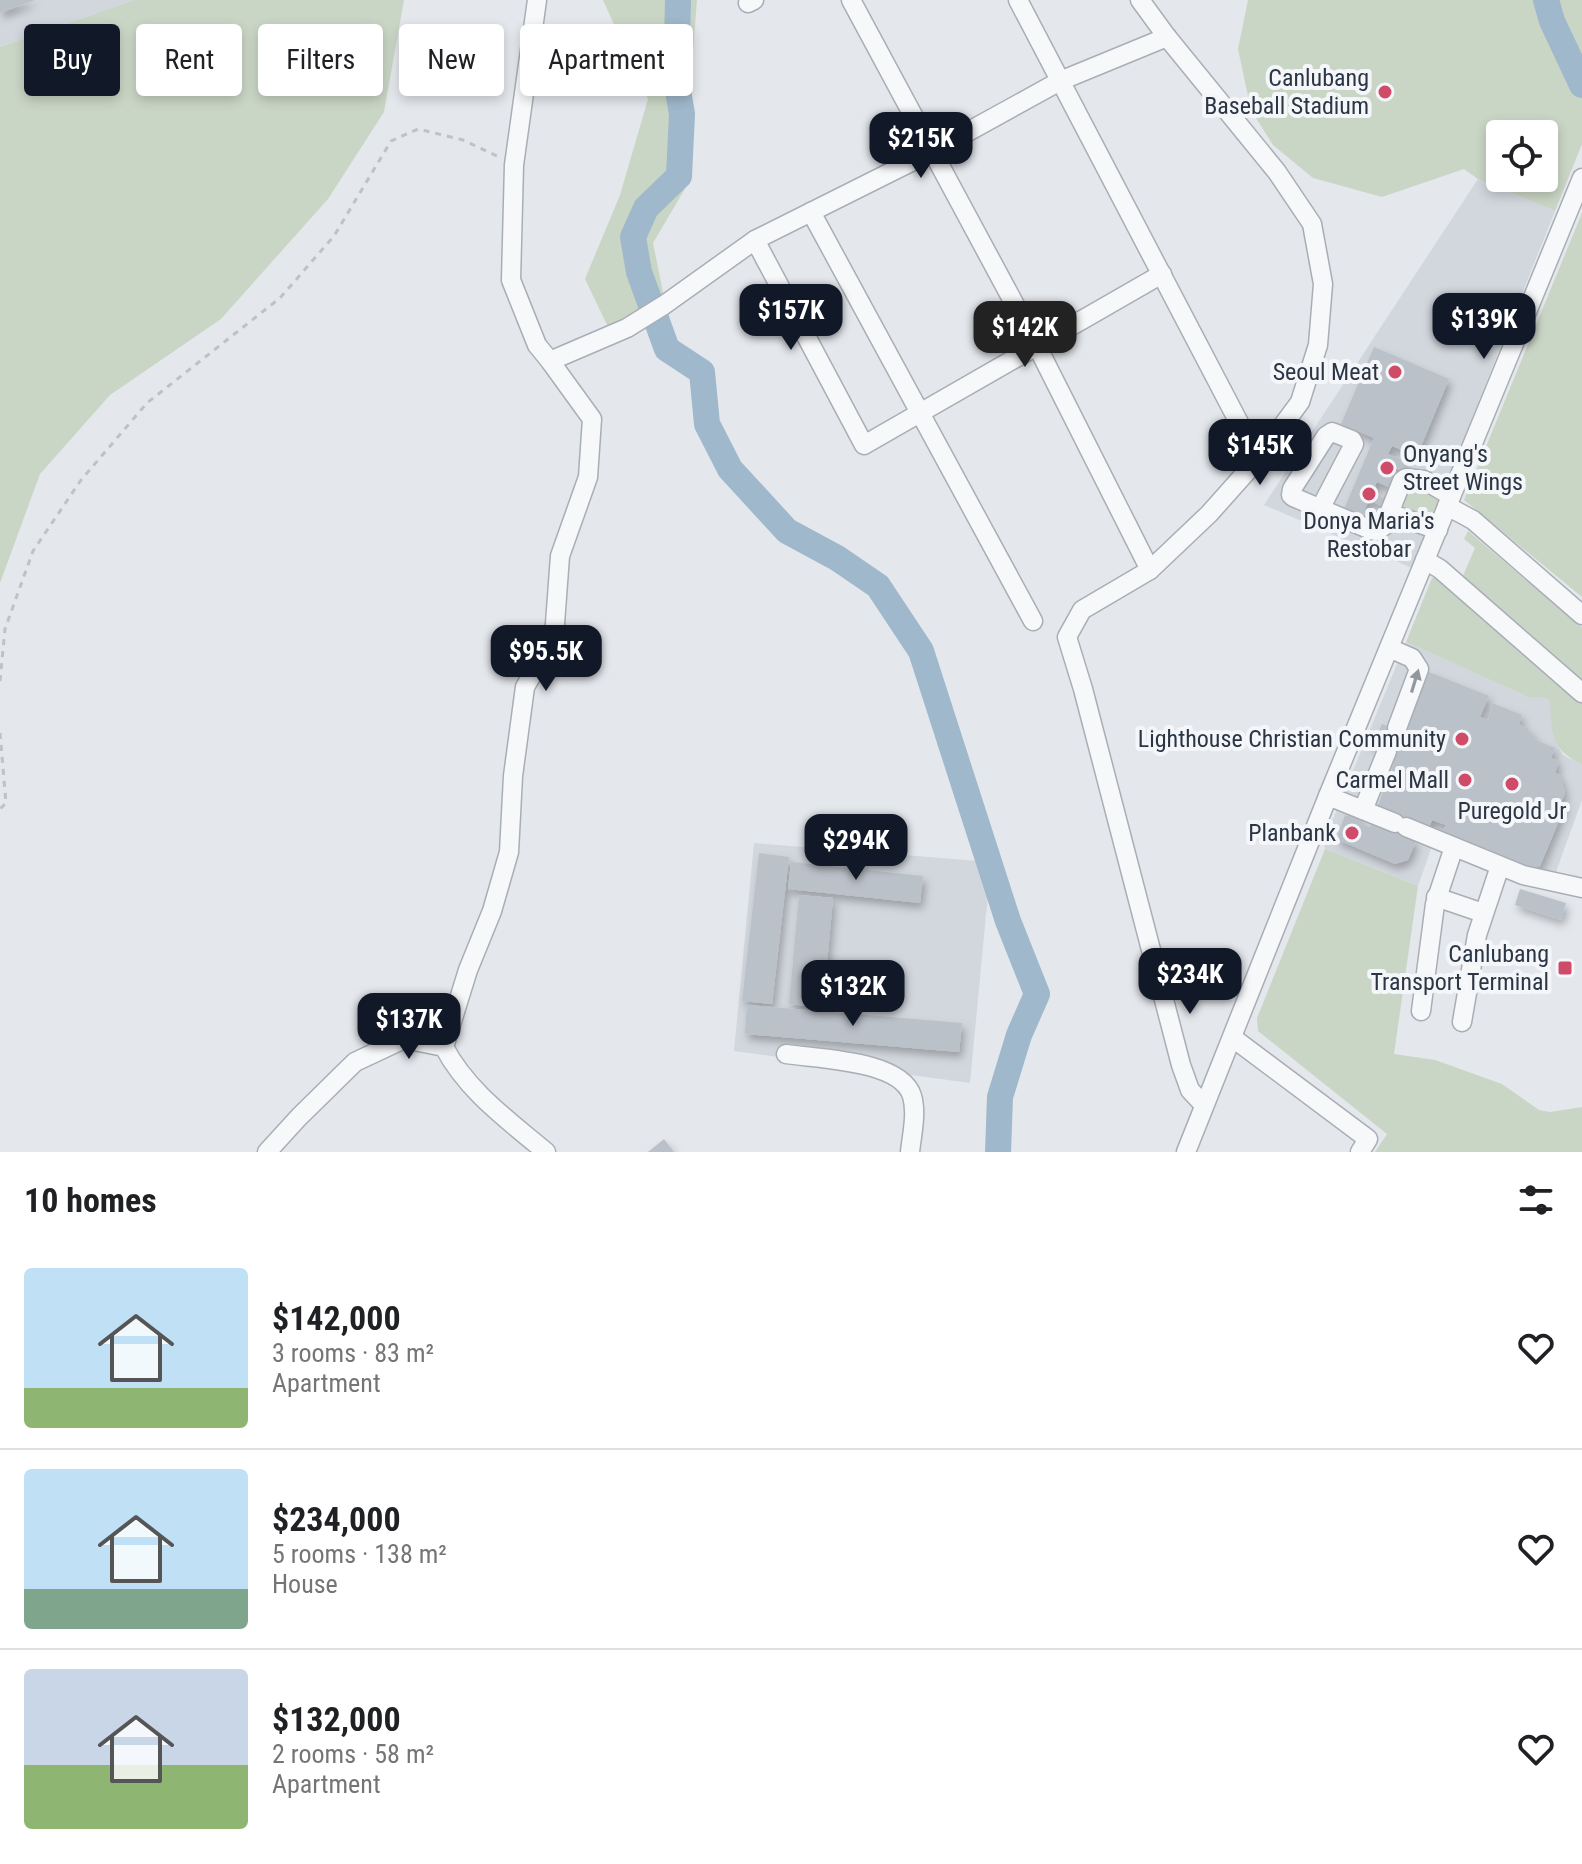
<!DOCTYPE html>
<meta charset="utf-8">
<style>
:root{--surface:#fff;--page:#f6f6f6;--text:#202124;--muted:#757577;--line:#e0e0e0;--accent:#111827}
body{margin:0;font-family:"Roboto Condensed",sans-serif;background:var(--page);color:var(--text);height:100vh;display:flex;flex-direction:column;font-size:30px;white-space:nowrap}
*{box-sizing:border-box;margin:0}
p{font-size:26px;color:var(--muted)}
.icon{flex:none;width:44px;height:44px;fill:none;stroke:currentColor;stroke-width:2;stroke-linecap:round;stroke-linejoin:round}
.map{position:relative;height:1152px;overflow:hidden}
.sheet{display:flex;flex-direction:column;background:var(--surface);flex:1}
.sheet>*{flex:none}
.hud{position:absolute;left:24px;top:24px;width:800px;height:72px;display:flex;gap:16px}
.tools{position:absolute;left:1486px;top:120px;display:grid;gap:16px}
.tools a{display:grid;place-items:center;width:72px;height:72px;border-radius:8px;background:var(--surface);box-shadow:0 4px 12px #0003;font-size:40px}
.price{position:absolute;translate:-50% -68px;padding:0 18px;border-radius:16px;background:var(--accent);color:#fff;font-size:26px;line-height:52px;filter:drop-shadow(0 2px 4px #0008)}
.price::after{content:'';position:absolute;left:50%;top:48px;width:24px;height:18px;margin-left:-12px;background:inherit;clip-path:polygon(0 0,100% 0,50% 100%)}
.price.on{background:#222;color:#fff}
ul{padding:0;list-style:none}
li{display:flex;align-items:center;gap:24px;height:200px;padding:0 24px}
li+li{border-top:2px solid var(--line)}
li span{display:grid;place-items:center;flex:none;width:224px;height:160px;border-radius:8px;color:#555}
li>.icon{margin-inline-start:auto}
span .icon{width:96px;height:96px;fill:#fffc;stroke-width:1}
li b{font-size:34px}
h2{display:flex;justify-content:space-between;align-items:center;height:96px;padding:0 24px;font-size:34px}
.pill{padding:0 28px;border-radius:8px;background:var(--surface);box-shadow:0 4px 12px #0003;font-size:28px;line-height:72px}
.pill.on{background:var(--accent);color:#fff}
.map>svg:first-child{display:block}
.built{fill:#d2d7de}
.green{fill:#cad6c5;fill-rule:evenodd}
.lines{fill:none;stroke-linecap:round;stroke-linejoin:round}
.river{stroke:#9fb8cb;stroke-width:26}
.building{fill:#bbc1c9;filter:url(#shadow)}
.minor-casing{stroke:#a9aeb6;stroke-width:21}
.path{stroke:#bec2c7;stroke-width:3;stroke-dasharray:6 6;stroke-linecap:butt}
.minor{stroke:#f7f8fa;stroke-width:18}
.oneway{fill:#91979f}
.poi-dot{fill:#cf4b68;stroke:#f4f6f9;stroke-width:3}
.labels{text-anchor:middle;stroke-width:8;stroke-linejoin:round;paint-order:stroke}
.poi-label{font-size:24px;fill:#2b3644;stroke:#f4f6f9;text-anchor:end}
</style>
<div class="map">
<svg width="1582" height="1152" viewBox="0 0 1582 1152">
<defs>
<filter id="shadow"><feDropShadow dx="3" dy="5.5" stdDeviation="4" flood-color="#0004"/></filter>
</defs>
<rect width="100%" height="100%" fill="#e4e7ec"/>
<g class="built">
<polygon points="0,0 134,0 0,47"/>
<polygon points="1478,179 1555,211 1412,568 1264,505"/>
<polygon points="1406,642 1528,697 1543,697 1551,701 1557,744 1563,755 1582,765 1582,800 1549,891 1515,881 1432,846 1418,886 1325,849 1324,841"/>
<polygon points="754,843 991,862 970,1083 734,1051"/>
</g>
<g class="green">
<polygon points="134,0 404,0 384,112 328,199 221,319 110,395 40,474 0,583 0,47"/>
<polygon points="603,0 697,0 692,64 689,182 653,243 664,297 609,329 585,279 620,195 648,99"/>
<path d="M1248 0H1582V144L1555 211 1478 179 1464 169 1382 197 1313 178 1273 145 1251 110 1238 49ZM1500 134H1544V178H1500Z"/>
<polygon points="1582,213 1582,597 1464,500"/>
<polygon points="1412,485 1434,493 1438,500 1430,519 1402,508 1402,493"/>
<polygon points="1468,531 1582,627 1582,682 1462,578 1475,548 1464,539"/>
<path d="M1432 578H1435L1555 678 1582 703V765C1550 748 1552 734 1550 701L1543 697H1528L1406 642Z"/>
<polygon points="1325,849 1418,886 1394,1054 1435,1060 1502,1084 1539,1110 1550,1112 1582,1107 1582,1152 1375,1152 1387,1134 1258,1031 1257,1018"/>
</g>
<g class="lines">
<g class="river">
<polyline points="678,0 676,79 682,114 679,176 646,208 633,237 639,272 667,349 702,372 707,424 730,469 787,531 837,558 878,586 921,651 1008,921 1037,994 1019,1035 1000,1097 998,1152"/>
<polyline points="1546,0 1552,21 1582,85"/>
</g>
</g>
<g class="building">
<polygon points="0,0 35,0 0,13"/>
<polygon points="1374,347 1449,379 1417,456 1392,446 1388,454 1406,461 1402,471 1392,467 1390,473 1382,470 1381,472 1398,480 1394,489 1377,482 1372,493 1389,500 1386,508 1369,500 1364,511 1380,518 1378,525 1342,514 1374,438 1341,424"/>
<polygon points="1429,672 1489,696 1480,717 1488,720 1492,703 1522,715 1519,724 1527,728 1536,740 1555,748 1551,758 1559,761 1555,773 1560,775 1565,793 1561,802 1566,804 1540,866 1534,868 1505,857 1504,860 1464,844 1465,840 1443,831 1446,825 1432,820 1428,830 1406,824 1402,835 1416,841 1408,860 1395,864 1336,839 1345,815 1348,816 1349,813 1361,817 1359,823 1370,827 1397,754 1368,742 1371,735 1376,738 1382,724 1405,733"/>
<polygon points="759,853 789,857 772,1004 742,1001"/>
<polygon points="791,862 923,876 920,903 788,889"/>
<polygon points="1520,889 1566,903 1561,920 1515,905"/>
<polygon points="799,895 833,898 823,1008 789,1004"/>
<polygon points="747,1005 962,1023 959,1052 745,1034"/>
<polygon points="664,1139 674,1152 648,1152"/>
</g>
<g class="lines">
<defs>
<g id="minor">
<polyline points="537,0 514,165 511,280 537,345 550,361 627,328 664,305 755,240 933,151 1060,81 1167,37"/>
<polyline points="851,0 1036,344 1150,570"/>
<polyline points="1018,0 1258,459"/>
<polyline points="1140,0 1167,37 1277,172 1312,224 1323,284 1318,345 1300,402 1258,459 1209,514 1150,570 1082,610 1067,637 1083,689 1181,1065 1190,1090 1204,1105"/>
<polyline points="748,3 754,0"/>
<polyline points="811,212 1033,621"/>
<polyline points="755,240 864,445 1162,274"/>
<polyline points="1447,506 1473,520 1582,615"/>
<polyline points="1320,509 1354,444 1352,440 1332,432 1326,436 1292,489 1291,495 1293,497 1371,530 1377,531 1384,526 1402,481 1406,478 1424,480 1451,496"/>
<polyline points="1389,513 1438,530"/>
<polyline points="1425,560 1440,569 1582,693"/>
<polyline points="1389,648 1412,658 1419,669 1397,728"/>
<polyline points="1328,796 1395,823"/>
<polyline points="1363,810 1387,751"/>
<polyline points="1406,827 1523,875 1582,888"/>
<polyline points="1436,897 1483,913"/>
<polyline points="1421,1011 1435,904 1454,847"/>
<polyline points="1462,1022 1477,935 1500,866"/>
<polyline points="1233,1038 1368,1139 1360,1152"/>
<polyline points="444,1047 468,970 492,911 509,852 513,776 525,687 554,637 560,556 588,477 592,419 550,361"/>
<path d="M786 1054C818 1059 901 1060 912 1096 917 1113 912 1134 910 1152"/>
<path d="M267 1152 299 1117 355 1062 404 1039 444 1047C467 1091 508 1120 546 1152"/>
<polyline points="1186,1152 1328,796 1582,178"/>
</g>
</defs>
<use href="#minor" class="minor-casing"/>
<g class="path">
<polyline points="0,681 5,629 33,551 81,480 147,403 280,298 334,236 391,141 418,129 463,140 499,157"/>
<polyline points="0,733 6,803 0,809"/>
</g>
<use href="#minor" class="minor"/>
</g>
<defs><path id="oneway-solid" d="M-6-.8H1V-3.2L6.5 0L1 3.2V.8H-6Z" transform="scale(2)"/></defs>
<use class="oneway" href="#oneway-solid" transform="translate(1415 681) rotate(-73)"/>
<g class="poi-dot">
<circle cx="1385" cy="92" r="8"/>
<circle cx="1395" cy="372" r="8"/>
<circle cx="1387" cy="468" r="8"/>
<circle cx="1369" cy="494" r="8"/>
<circle cx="1462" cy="739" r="8"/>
<circle cx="1465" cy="780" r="8"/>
<circle cx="1512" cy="784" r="8"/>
<circle cx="1352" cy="833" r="8"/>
<rect x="1557" y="960" width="16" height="16" rx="4"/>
</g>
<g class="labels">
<g class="poi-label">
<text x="1369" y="86">Canlubang<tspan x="1369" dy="28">Baseball Stadium</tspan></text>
<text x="1379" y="380">Seoul Meat</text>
<text x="1403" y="462" text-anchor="start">Onyang's<tspan x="1403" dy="28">Street Wings</tspan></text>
<text x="1369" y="529" text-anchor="middle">Donya Maria's<tspan x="1369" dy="28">Restobar</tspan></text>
<text x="1446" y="747">Lighthouse Christian Community</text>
<text x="1449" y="788">Carmel Mall</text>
<text x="1512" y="819" text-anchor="middle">Puregold Jr</text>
<text x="1336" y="841">Planbank</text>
<text x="1549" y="962">Canlubang<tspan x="1549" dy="28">Transport Terminal</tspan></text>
</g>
</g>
</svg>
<div class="tools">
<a><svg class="icon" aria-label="locate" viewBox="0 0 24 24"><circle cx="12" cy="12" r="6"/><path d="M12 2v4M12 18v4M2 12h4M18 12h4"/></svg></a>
</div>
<b class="price" style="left:921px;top:180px">$215K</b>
<b class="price" style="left:791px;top:352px">$157K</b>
<b class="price" style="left:1484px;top:361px">$139K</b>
<b class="price on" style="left:1025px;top:369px">$142K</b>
<b class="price" style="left:1260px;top:487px">$145K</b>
<b class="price" style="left:546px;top:693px">$95.5K</b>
<b class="price" style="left:856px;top:882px">$294K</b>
<b class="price" style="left:1190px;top:1016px">$234K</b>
<b class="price" style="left:853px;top:1028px">$132K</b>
<b class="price" style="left:409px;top:1061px">$137K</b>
<div class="hud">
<a class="pill on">Buy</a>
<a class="pill">Rent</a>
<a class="pill">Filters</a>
<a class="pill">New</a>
<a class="pill">Apartment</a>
</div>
</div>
<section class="sheet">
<h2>10 homes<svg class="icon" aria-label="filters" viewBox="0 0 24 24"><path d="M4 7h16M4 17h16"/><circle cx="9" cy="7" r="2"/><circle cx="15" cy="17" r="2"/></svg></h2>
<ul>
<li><span style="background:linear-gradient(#bfe0f5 75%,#8fb573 0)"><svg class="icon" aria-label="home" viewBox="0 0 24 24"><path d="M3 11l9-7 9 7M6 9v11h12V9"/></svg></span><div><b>$142,000</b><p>3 rooms · 83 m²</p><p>Apartment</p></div><svg class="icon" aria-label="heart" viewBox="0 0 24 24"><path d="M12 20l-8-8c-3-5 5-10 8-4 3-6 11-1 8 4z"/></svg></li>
<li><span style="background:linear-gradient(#bfe0f5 75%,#7fa58c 0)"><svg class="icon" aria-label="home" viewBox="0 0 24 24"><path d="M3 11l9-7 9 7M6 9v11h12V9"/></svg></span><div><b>$234,000</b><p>5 rooms · 138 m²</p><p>House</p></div><svg class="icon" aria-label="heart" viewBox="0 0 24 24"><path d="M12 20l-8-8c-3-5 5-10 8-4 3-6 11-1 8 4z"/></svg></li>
<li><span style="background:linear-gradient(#c9d6e8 60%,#8fb573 0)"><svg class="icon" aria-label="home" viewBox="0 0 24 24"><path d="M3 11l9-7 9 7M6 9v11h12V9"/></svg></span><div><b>$132,000</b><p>2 rooms · 58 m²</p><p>Apartment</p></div><svg class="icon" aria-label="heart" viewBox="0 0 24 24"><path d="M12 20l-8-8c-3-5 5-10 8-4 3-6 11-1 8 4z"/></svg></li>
</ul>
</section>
